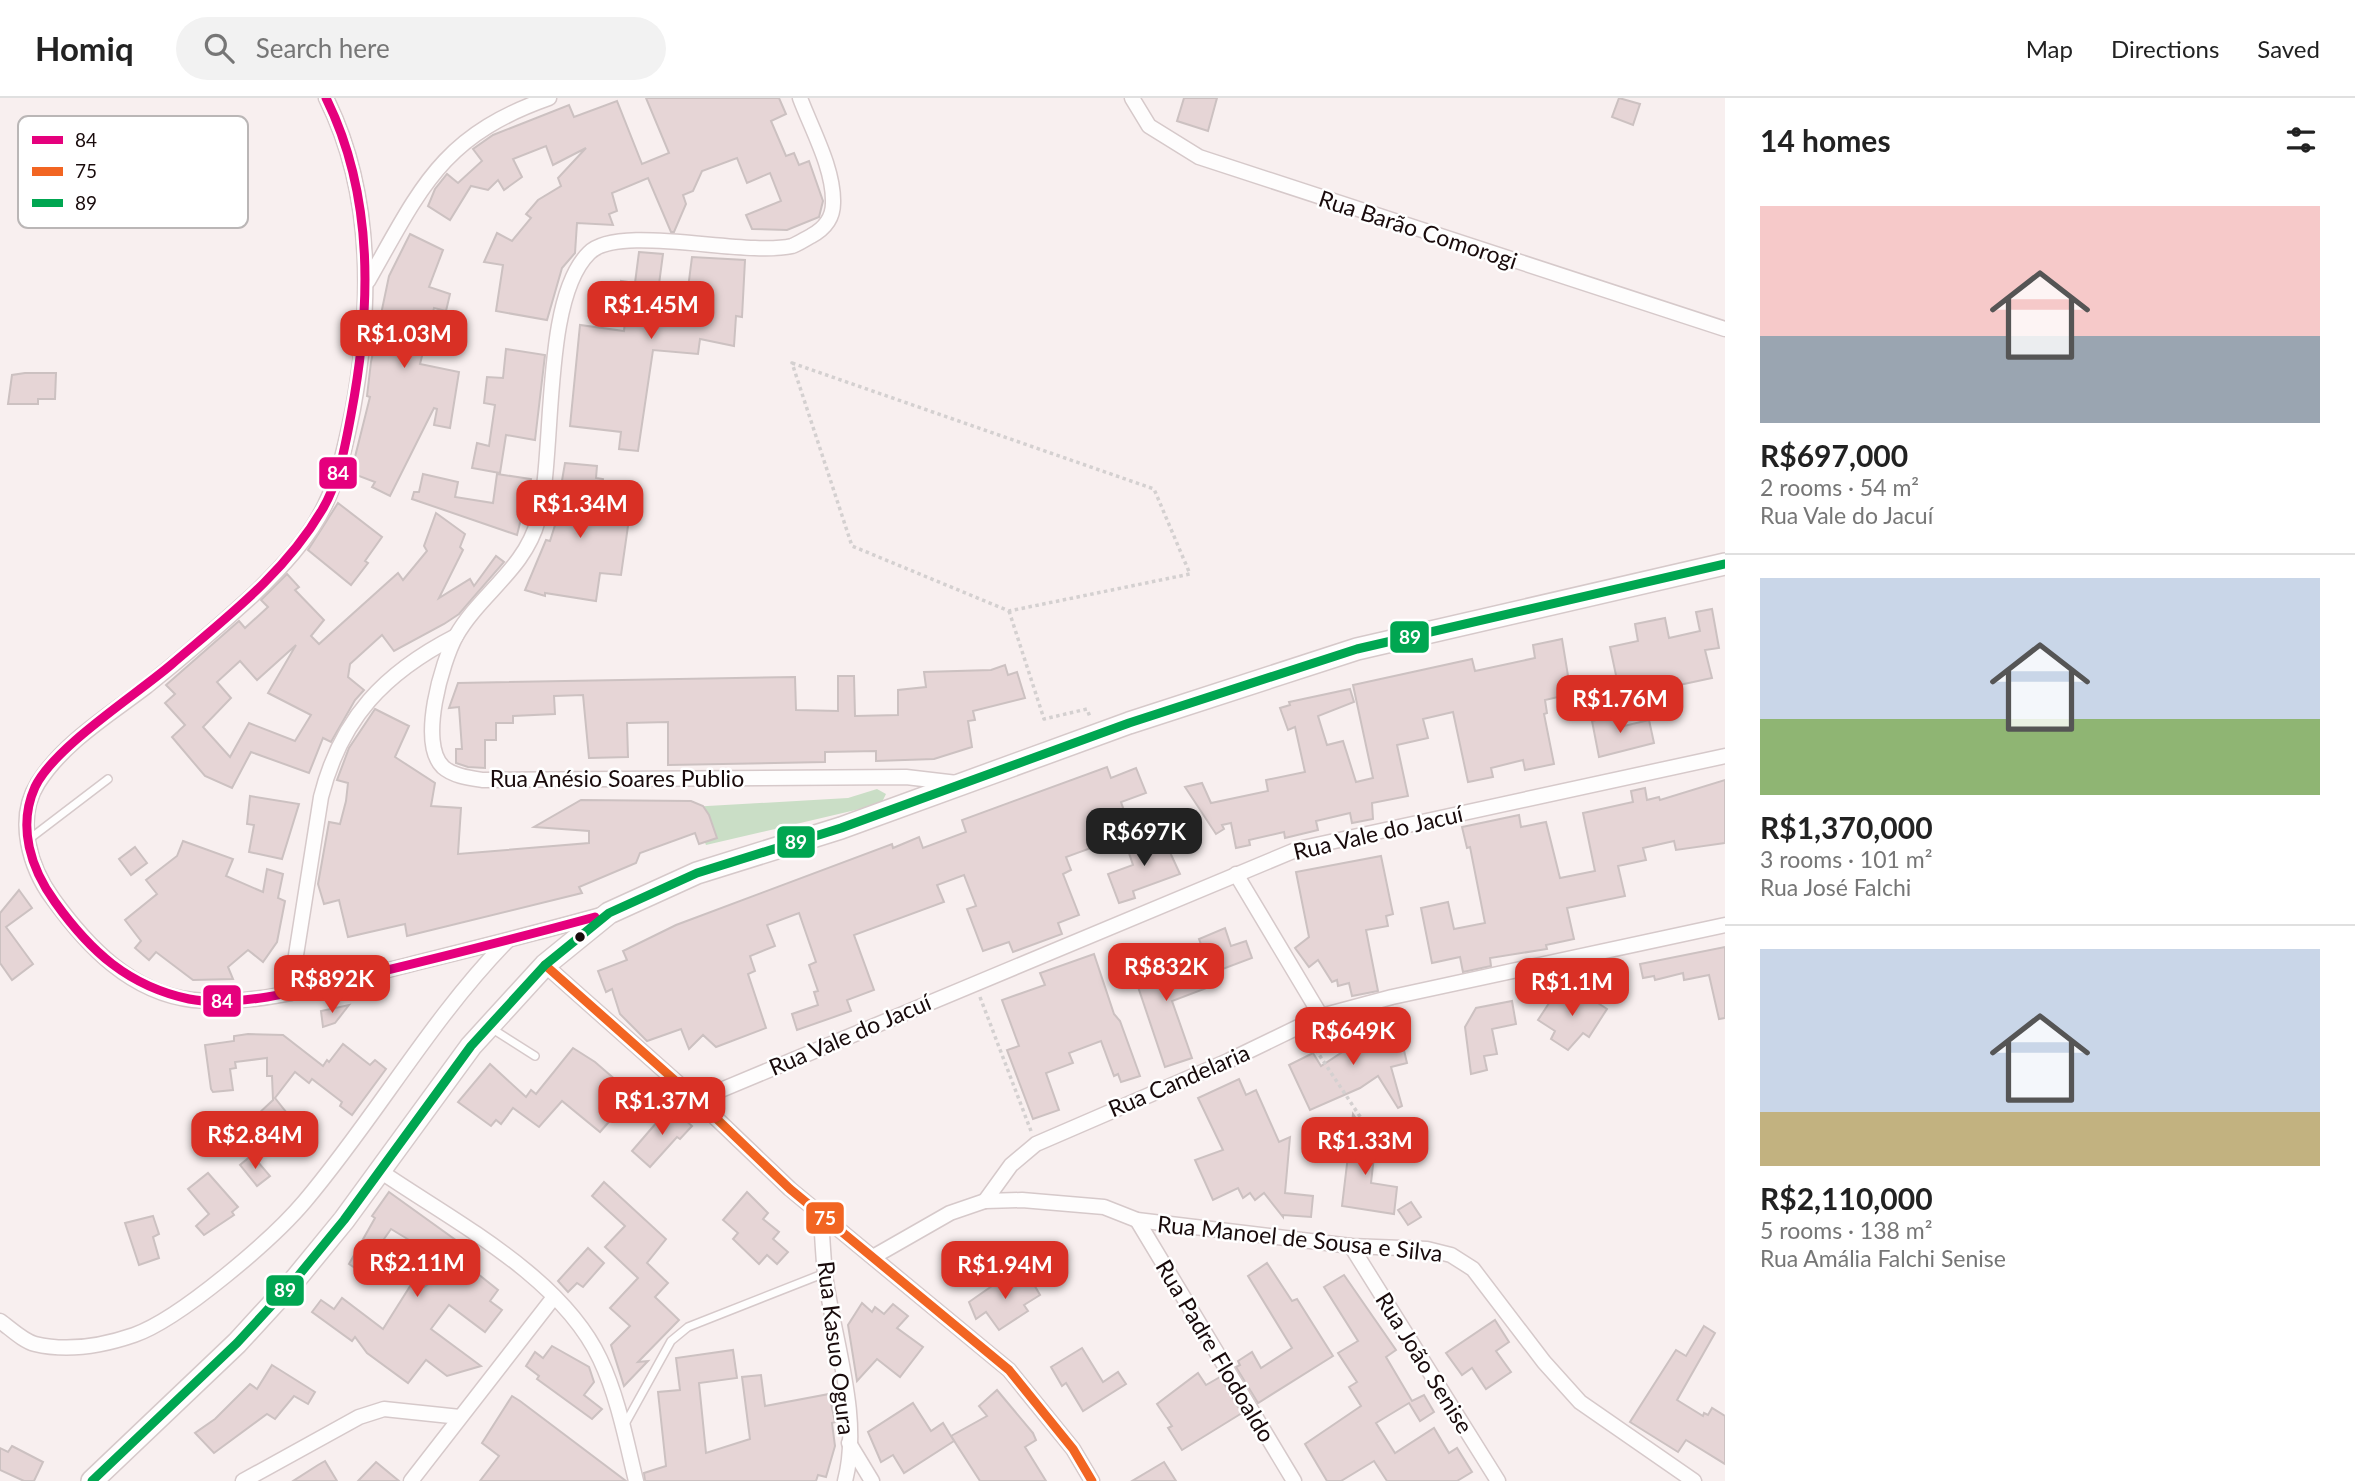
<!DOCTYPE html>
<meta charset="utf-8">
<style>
:root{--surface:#fff;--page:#f2f2f2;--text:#222;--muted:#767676;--line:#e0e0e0;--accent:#d93025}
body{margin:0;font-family:Lato,sans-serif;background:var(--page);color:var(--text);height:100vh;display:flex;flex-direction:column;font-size:26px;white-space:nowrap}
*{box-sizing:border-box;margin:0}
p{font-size:23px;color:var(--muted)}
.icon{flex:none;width:38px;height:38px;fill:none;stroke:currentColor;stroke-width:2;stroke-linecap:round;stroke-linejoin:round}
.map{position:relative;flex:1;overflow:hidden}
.panel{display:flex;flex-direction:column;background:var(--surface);width:630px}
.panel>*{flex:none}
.price{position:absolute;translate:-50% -60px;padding:0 16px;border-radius:14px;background:var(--accent);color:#fff;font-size:23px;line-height:46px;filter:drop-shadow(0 2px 4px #0008)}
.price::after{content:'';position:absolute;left:50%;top:42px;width:21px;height:16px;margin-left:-10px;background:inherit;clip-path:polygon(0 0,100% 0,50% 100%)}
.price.selected{background:#222;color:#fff}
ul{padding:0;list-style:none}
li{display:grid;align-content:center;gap:14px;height:371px;padding:0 35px}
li+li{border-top:2px solid var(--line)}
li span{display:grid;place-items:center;height:217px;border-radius:0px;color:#555}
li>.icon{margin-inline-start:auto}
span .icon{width:126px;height:126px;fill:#fffc;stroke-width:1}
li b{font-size:30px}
h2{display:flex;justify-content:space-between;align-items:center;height:84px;padding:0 35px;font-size:30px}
header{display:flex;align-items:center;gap:42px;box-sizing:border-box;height:98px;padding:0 35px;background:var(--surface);border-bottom:2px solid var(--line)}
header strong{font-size:33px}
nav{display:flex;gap:38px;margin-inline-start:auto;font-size:24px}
.search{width:490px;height:63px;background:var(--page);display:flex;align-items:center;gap:18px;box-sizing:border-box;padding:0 24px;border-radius:38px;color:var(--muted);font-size:26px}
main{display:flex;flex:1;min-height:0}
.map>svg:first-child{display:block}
.green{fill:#cadec6}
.building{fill:#e6d5d6;stroke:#ccc1c1;stroke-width:2;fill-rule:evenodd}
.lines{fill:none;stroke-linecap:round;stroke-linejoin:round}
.lane-casing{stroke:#d6c9ca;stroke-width:10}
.street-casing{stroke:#d6c9ca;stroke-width:17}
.secondary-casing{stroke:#d6c9ca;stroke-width:24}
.path{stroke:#d4d0d0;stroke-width:3.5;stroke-dasharray:3.5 3.5;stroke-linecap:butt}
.lane{stroke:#fefdfd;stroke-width:7}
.street{stroke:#fefdfd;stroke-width:14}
.secondary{stroke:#fefdfd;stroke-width:21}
.bus-1-casing{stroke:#fff;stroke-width:14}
.bus-2-casing{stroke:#fff;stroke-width:14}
.bus-3-casing{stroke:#fff;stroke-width:14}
.bus-1{stroke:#e5007d;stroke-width:9}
.bus-2{stroke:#f26522;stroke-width:9}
.bus-3{stroke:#00a651;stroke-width:9}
.bus-dot{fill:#190b0c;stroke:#fff;stroke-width:2.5}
.labels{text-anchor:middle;stroke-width:5;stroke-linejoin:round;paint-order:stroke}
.street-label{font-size:23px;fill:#190b0c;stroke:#fff}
.key{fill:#fff;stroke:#bab6b6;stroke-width:2}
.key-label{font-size:19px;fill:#190b0c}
.line-badge{stroke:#fff;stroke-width:2.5}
.badge-label{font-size:19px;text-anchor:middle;font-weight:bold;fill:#fff}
</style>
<header>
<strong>Homiq</strong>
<div class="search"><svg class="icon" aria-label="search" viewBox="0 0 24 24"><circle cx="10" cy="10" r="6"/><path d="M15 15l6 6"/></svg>Search here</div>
<nav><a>Map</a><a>Directions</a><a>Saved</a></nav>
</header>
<main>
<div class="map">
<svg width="1725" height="1383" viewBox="0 0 1725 1383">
<rect width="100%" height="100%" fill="#f8efef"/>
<polygon class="green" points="877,691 886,696 881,706 706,747 690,709 848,700"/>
<g class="building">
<polygon points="646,0 779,0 786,16 771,23 786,58 794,55 799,67 809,63 823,103 819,119 787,132 752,131 746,117 781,103 770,75 747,85 737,60 702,73 693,93 683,97 686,106 674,134 671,134 648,80 612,95 617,113 609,116 613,127 577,125 575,155 562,170 547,222 496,213 503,167 484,164 497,135 512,143 531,120 526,116 538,102 561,88 558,80 586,50 553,67 546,48 513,61 522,79 504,92 498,82 488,92 471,88 450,122 428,108 435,91 447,76 458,85 482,63 473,51 493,37 569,7 574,19 617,3 642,66 669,55"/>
<polygon points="1184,0 1217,0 1208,33 1177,23"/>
<polygon points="1619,0 1640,6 1633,27 1612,19"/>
<polygon points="410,136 443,152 429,189 450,196 446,213 434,210 420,266 459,274 450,330 434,327 437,311 434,310 390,398 372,389 375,384 351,375 370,299 367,298 371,264 389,178"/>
<polygon points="639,154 663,156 657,201 686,206 692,159 745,162 742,219 736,218 734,248 700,241 698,256 653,252 638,353 619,351 621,334 570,328 580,227 624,233 627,203 619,202 621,183 635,185"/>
<polygon points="506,251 545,257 535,342 506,337 500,375 472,370 477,345 489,348 495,307 484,305 487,279 503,280"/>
<polygon points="25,275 56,275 55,301 38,301 38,306 8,306 12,277"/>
<polygon points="565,365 597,368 596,380 603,381 601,396 607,396 604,418 629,421 621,477 600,475 596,503 545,495 545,498 525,492 546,442 550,443 563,402 559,400"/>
<polygon points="423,376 458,384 455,399 493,405 497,376 531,381 517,437 412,401 414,394 419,394"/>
<polygon points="338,405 382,439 365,463 368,465 351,487 308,452"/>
<path d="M436 415 465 436 460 449 463 452 439 500 470 481 474 488 496 458 504 464 459 516 444 526 394 553 382 537 350 566 348 579 364 592 355 602 331 644 323 640 309 675 251 654 232 690 205 678 172 639 185 627 165 605 175 596 166 587 239 523 245 530 268 509 261 502 287 476 299 489 295 492 324 522 311 538 319 546 398 475 403 482 427 453 424 448ZM296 547 268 595 311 617 295 643 249 625 230 659 203 629 231 600 217 584 240 563 257 582Z"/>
<polygon points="1712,511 1719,550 1705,552 1712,580 1642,595 1620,596 1610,549 1638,543 1635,526 1665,520 1669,540 1700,533 1696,514"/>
<polygon points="1562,541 1571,596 1545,602 1547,615 1544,616 1554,666 1525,672 1523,662 1491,670 1493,679 1468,684 1453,614 1423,621 1428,640 1397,647 1408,698 1372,705 1373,721 1352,725 1350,715 1316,723 1318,732 1285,740 1284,734 1249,742 1250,747 1236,750 1231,725 1222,727 1224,731 1216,736 1185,689 1202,685 1211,705 1268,693 1266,682 1305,674 1295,629 1288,632 1280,610 1290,607 1289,604 1350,591 1354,604 1318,618 1327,647 1343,643 1356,684 1373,680 1353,587 1472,561 1475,573 1535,560 1533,547"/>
<polygon points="1005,567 1008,577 1017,574 1025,600 973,613 975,622 968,623 972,649 934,661 876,663 876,653 825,654 825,664 668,667 668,624 627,625 628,659 589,660 583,597 554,598 555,616 513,618 513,625 496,625 496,642 485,642 485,670 468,669 456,665 456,651 462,651 459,609 449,610 458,585 795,579 796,612 838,613 838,578 854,578 855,618 898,617 898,592 926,589 924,574 991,572"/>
<polygon points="375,611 409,628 395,659 435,685 431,708 461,710 458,756 589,745 589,733 534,729 581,702 691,703 703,708 709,717 717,740 699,746 695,735 640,755 636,765 579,789 582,795 407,838 405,826 348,839 339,802 324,806 318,786 329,724 340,726 346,703 348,685 337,682 349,650"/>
<polygon points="1622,616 1624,628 1649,622 1654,645 1599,659 1592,623"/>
<polygon points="1107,669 1111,680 1136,670 1146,695 1121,704 1132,735 1066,759 1071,772 1063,776 1079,817 1058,825 1062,836 1013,854 1009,844 983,853 967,811 976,808 964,777 937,787 944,804 854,837 874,892 847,902 851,913 797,932 792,916 818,907 814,894 818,893 809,867 816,864 799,815 767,827 775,848 750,858 755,873 748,876 766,930 716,949 703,937 689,951 681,931 647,943 620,916 612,891 606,894 598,873 627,862 623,853 676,827 892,746 893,750 919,739 923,750 966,734 962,722"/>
<polygon points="1725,682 1725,745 1676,752 1674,743 1643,750 1646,762 1618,768 1625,798 1567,810 1574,841 1546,847 1547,851 1490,860 1491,868 1463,874 1460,859 1432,865 1421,810 1448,804 1454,831 1485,825 1470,749 1467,750 1462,729 1519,717 1521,729 1546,724 1560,780 1595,773 1583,715 1633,704 1631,693 1645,690 1647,702 1659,699 1660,702"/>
<polygon points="250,698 299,706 282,761 249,754 254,727 247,726"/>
<polygon points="1162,737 1180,776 1133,793 1135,800 1119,805 1108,776 1133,767 1127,749"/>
<polygon points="183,743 233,761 226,778 263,794 267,771 283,776 278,800 285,803 277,844 263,864 248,852 228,869 233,881 193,882 156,854 149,862 135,850 141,843 125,822 157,796 146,782 177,758"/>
<polygon points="135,749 147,765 131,777 119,761"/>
<polygon points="1381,758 1393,816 1386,818 1388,828 1366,832 1378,893 1352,898 1349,885 1338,888 1337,882 1332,884 1318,862 1309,869 1295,850 1309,839 1296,774"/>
<polygon points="19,792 32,810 6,829 33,866 12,882 0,865 0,815"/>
<polygon points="1225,830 1231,848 1246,843 1252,860 1212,875 1199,841"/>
<polygon points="1150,848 1163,884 1205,869 1212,888 1172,903 1192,960 1165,969 1127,856"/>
<polygon points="1725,849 1725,920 1719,921 1709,877 1684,882 1683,875 1655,882 1654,878 1643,880 1640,866"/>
<polygon points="1094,856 1114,916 1120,923 1140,978 1121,984 1118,976 1114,978 1101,943 1069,955 1073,965 1046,975 1059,1012 1033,1021 1007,952 1019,948 1002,902 1045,887 1040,875"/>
<polygon points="1575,890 1607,911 1589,939 1583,935 1568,952 1551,941 1555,933 1538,922 1553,899 1563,905"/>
<polygon points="1512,903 1516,926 1492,931 1497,956 1484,958 1487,972 1471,976 1465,929 1476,910"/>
<polygon points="349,907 335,925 323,929 321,913"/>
<polygon points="1397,923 1407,965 1391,969 1402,1008 1398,1010 1378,978 1360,990 1310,1012 1289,967 1313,955 1321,968 1362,941 1370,929"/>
<polygon points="248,936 283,937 323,968 327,962 329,964 343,946 370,967 375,962 386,971 352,1017 340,1008 342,1004 312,981 309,985 295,974 275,1000 290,1019 272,1035 257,1017 273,1002 272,978 267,978 267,960 235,964 236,970 230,971 233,992 213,994 211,991 205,947 234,943 234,938"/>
<polygon points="573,950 595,964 639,1002 628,1014 622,1009 600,1034 562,1003 539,1029 513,1010 501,1026 496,1022 491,1028 458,1004 490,966 526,999 531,992 536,996"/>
<polygon points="1239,981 1246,997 1256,992 1279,1044 1290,1039 1285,1095 1313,1098 1311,1119 1283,1117 1283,1119 1264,1095 1255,1102 1250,1095 1243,1100 1238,1090 1213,1102 1195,1062 1223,1052 1198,1000"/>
<polygon points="670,1009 692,1028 680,1041 677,1039 650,1069 632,1053"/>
<polygon points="1353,1016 1375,1050 1371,1085 1397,1089 1394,1116 1342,1108"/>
<polygon points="252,1057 270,1078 257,1088 240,1067"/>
<polygon points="208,1075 238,1109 232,1114 234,1117 204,1137 196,1128 209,1116 188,1091"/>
<polygon points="604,1084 666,1141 647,1165 668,1185 655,1199 679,1222 638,1264 648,1263 624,1288 611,1247 630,1228 610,1210 638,1180 605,1149 625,1128 592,1098"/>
<polygon points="389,1094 471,1153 463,1164 498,1192 490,1203 502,1212 485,1234 449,1207 431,1231 481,1268 447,1278 426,1262 408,1285 367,1255 355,1239 352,1243 312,1214 321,1202 334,1211 342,1200 383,1231 414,1182 424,1189 434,1182 447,1165 391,1131 361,1174 349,1166 375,1120 372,1118"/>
<polygon points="747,1094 768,1115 763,1121 779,1134 773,1141 788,1154 777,1166 767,1157 759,1166 733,1141 738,1135 723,1122"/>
<polygon points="1411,1104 1421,1119 1408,1127 1398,1112"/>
<polygon points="153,1118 159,1136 153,1139 159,1160 139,1167 125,1125"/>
<polygon points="588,1150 604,1165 583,1189 577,1185 568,1194 558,1183"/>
<polygon points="1267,1165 1292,1203 1297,1201 1333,1258 1258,1305 1236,1269 1240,1267 1238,1263 1252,1254 1261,1270 1292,1250 1248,1178"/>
<polygon points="1344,1177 1396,1252 1386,1259 1412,1303 1424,1297 1434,1314 1420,1323 1409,1305 1376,1325 1395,1355 1434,1330 1449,1355 1457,1350 1472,1374 1457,1383 1387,1383 1374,1363 1341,1383 1327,1383 1305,1346 1361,1308 1349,1289 1357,1284 1338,1255 1358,1243 1324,1189"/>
<polygon points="1029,1178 1040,1197 1024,1207 1028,1213 999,1232 986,1214 976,1221 969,1204 1005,1179 1012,1189"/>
<polygon points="862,1205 872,1214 875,1209 884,1216 893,1206 908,1218 897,1230 923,1249 900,1279 877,1261 857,1283 848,1227"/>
<polygon points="1495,1222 1509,1244 1496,1253 1511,1274 1486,1291 1472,1270 1462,1277 1446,1255"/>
<polygon points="1704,1228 1715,1235 1677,1302 1703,1318 1704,1315 1708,1317 1712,1310 1725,1318 1725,1366 1686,1342 1678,1354 1630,1324 1676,1252 1686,1258"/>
<polygon points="552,1248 589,1269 594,1284 584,1297 602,1311 592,1321 537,1281 539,1278 526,1268 535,1254 543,1260"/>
<polygon points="1082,1250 1103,1284 1118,1274 1126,1286 1083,1313 1066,1285 1062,1288 1051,1269"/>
<polygon points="733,1252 737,1280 699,1285 706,1355 750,1341 742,1279 761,1277 765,1308 829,1296 835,1324 832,1325 835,1348 826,1379 818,1377 816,1383 645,1383 644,1375 666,1368 658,1294 680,1292 676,1260"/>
<polygon points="272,1267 315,1294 308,1306 294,1298 275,1321 267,1316 214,1355 195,1335 215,1321 250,1286 257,1291"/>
<polygon points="1198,1275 1206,1287 1220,1279 1242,1315 1182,1352 1168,1330 1172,1328 1157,1306"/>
<polygon points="997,1292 1033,1335 1036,1342 1025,1349 1046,1383 980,1383 951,1338 987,1318 979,1308"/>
<polygon points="512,1298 520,1303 626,1383 480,1383 499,1358 482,1345"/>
<polygon points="913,1305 931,1333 943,1325 954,1343 904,1375 893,1357 881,1364 868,1334"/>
<polygon points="12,1348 43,1364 34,1383 24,1383 0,1372 0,1350 8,1354"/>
<polygon points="325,1363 337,1383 293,1383 318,1367"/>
<polygon points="376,1364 399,1383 358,1383"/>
<polygon points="1164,1364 1176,1383 1132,1383"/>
</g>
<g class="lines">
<defs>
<g id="lane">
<polyline points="28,742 108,681"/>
<polyline points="491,930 535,958"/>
<polyline points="625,1326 671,1243 688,1229 825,1175"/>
</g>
<g id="street">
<path d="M326 0C374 96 372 207 353 311 346 344 340 376 325 407 309 441 280 471 253 497 219 528 183 559 147 588 109 617 64 644 38 685 15 721 30 770 53 801 87 848 131 895 193 902 254 908 318 889 376 875 451 856 526 838 601 817"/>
<path d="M800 0C812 32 834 71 833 105 833 121 824 131 811 138 805 141 798 146 792 148 744 159 619 125 589 155 541 202 556 356 538 422 525 471 480 496 456 538 442 564 418 645 443 669 453 678 470 680 483 682L906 679 957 685"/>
<polyline points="1132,0 1149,28 1199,59 1725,231"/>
<path d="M368 183C421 90 441 38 549 0"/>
<polyline points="1236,776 1321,918"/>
<polyline points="545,867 697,1002 790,1091 1009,1272 1073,1351 1092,1383"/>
<path d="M290 895 321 699C341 620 384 575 456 538"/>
<polyline points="697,1002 1298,751 1725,658"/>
<path d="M380 1073C453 1123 561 1178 600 1261 618 1299 626 1342 636 1383"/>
<polyline points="985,1103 1011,1067 1036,1046 1228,963 1321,918 1392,899 1725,827"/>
<path d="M821 1117C822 1136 823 1156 825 1176 833 1240 862 1319 845 1383"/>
<polyline points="1137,1122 1294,1383"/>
<polyline points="1351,1148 1498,1383"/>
<polyline points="873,1159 950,1115 985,1103 1022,1102 1104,1109 1137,1122 1351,1148 1427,1151 1451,1157 1473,1171 1544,1264 1580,1304 1694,1383"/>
<path d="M0 1223C10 1230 23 1243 35 1246 68 1254 102 1248 134 1237 180 1221 273 1141 305 1103 376 1019 430 922 507 843"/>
<polyline points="849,1345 872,1383"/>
<polyline points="243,1383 359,1319 384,1311 460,1319"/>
<polyline points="411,1383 554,1199"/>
</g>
<polyline id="secondary" points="92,1383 237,1245 294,1183 344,1122 471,948 545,867 609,815 697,775 841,730 1129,625 1357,551 1725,466"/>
</defs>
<use href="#lane" class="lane-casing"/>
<use href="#street" class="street-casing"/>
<use href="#secondary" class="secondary-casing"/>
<g class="path">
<polygon points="792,265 1154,391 1190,476 1009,513 852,448"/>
<polyline points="1009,513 1044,621 1087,611 1090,619"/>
<polyline points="980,899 1031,1033"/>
<polyline points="1308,940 1365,1026"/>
</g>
<use href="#lane" class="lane"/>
<use href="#street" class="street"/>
<use href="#secondary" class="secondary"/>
<defs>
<path id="bus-1" d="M326 0C375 99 371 211 351 317 345 349 339 384 322 412 285 475 227 519 172 566 136 597 54 649 35 689 17 729 31 771 55 804 90 853 128 888 189 901 240 911 320 888 371 876 446 858 521 839 595 819"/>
<polyline id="bus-2" points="545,867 697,1002 790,1091 1009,1272 1073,1351 1092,1383"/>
<polyline id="bus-3" points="92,1383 237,1245 294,1183 344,1122 471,948 545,867 609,815 697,775 841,730 1129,625 1357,551 1725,466"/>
</defs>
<use href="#bus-1" class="bus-1-casing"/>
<use href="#bus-2" class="bus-2-casing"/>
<use href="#bus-3" class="bus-3-casing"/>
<use href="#bus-1" class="bus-1"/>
<use href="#bus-2" class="bus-2"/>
<use href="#bus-3" class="bus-3"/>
</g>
<circle class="bus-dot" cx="580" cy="839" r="6"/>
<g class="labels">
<g class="street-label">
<text transform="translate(1418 132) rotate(18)" y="8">Rua Barão Comorogi</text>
<text x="617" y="689">Rua Anésio Soares Publio</text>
<text transform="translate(1378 735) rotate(-13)" y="8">Rua Vale do Jacuí</text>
<text transform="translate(850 937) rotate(-23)" y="8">Rua Vale do Jacuí</text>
<text transform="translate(1179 983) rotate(-23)" y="8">Rua Candelaria</text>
<text transform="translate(1300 1141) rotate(6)" y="8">Rua Manoel de Sousa e Silva</text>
<text transform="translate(836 1250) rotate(83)" y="8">Rua Kasuo Ogura</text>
<text transform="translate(1215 1253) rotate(59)" y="8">Rua Padre Flodoaldo</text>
<text transform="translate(1424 1265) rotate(58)" y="8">Rua João Senise</text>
</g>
</g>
<rect x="18" y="18" width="230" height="112" rx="10" class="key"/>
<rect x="32" y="38" width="31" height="8" fill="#e5007d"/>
<rect x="32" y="69" width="31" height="9" fill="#f26522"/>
<rect x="32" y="101" width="31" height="8" fill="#00a651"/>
<g class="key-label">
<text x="75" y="49">84</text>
<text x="75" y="80">75</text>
<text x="75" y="112">89</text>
</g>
<g class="line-badge">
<rect x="318" y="358" width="40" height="34" rx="7" fill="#e5007d"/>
<rect x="1389" y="522" width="41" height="34" rx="7" fill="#00a651"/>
<rect x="776" y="727" width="40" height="34" rx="7" fill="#00a651"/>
<rect x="202" y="886" width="40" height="34" rx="7" fill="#e5007d"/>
<rect x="805" y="1103" width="40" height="34" rx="7" fill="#f26522"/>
<rect x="265" y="1176" width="40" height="33" rx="7" fill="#00a651"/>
</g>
<g class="badge-label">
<text x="338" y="382">84</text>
<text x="1410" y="546">89</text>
<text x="796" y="751">89</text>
<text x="222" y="910">84</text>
<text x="825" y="1127">75</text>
<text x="285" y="1199">89</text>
</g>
</svg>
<b class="price" style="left:651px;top:243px">R$1.45M</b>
<b class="price" style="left:404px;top:272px">R$1.03M</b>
<b class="price" style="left:580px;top:442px">R$1.34M</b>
<b class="price" style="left:1620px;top:637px">R$1.76M</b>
<b class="price selected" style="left:1144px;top:770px">R$697K</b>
<b class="price" style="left:1166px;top:905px">R$832K</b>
<b class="price" style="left:332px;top:917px">R$892K</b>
<b class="price" style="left:1572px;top:920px">R$1.1M</b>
<b class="price" style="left:1353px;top:969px">R$649K</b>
<b class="price" style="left:662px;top:1039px">R$1.37M</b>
<b class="price" style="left:255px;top:1073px">R$2.84M</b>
<b class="price" style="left:1365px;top:1079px">R$1.33M</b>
<b class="price" style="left:417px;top:1201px">R$2.11M</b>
<b class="price" style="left:1005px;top:1203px">R$1.94M</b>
</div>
<section class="panel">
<h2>14 homes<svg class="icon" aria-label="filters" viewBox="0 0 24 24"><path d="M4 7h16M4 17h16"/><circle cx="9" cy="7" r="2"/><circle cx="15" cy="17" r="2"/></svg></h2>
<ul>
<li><span style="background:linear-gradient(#f6c9c9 60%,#9aa5b1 0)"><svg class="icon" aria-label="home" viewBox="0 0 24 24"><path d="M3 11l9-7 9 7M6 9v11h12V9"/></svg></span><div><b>R$697,000</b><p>2 rooms · 54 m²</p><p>Rua Vale do Jacuí</p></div></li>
<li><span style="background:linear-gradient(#c9d6e8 65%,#8fb573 0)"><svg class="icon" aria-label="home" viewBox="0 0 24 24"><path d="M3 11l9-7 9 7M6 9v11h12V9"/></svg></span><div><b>R$1,370,000</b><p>3 rooms · 101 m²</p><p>Rua José Falchi</p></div></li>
<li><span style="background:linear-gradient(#c9d6e8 75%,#c2b280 0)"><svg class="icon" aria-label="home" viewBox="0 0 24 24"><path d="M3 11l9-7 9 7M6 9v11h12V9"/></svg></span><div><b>R$2,110,000</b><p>5 rooms · 138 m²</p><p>Rua Amália Falchi Senise</p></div></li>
</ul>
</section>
</main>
